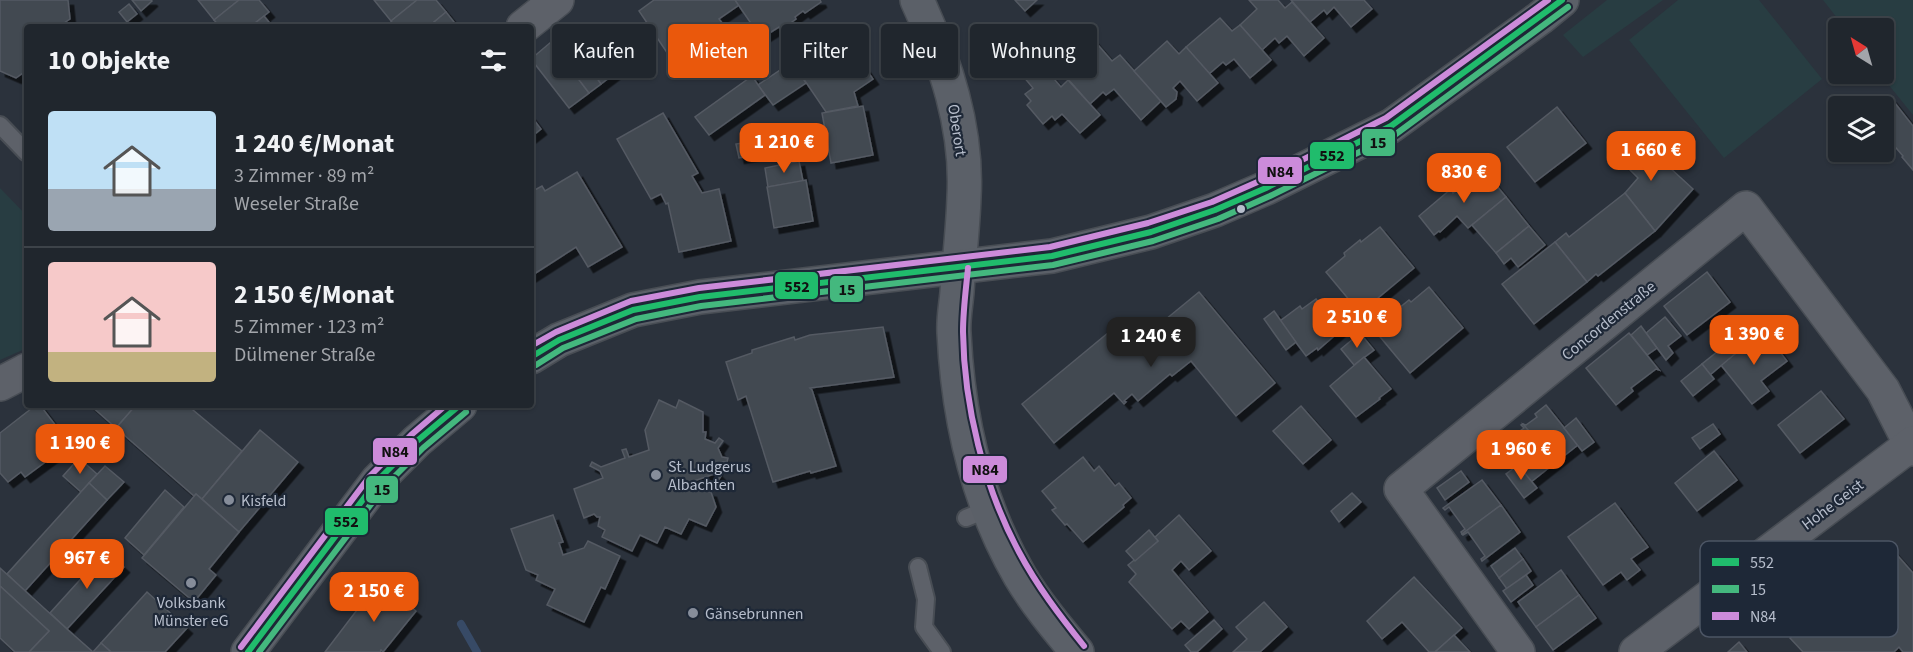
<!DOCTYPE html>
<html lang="de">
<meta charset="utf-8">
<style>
:root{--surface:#20262d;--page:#282e35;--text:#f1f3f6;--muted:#a2a5aa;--line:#3d4349;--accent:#ea580c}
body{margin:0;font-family:"Source Sans 3",sans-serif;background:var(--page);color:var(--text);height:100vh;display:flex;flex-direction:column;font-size:22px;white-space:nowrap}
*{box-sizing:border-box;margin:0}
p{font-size:20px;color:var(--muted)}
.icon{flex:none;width:33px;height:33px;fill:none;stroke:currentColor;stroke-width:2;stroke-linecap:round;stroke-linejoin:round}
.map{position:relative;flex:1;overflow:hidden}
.side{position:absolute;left:24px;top:24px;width:510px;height:384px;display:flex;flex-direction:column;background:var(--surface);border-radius:6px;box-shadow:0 2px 4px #0004,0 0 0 2px var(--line)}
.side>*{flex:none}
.guide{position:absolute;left:552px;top:24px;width:570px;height:54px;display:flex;gap:12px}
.needle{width:39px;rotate:323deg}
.buttons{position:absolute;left:1828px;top:18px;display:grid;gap:12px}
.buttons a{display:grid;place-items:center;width:66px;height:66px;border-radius:6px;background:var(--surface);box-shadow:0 2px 4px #0004,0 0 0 2px var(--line);font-size:30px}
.price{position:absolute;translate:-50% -51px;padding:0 14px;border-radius:12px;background:var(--accent);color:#fff;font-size:20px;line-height:39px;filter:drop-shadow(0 2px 3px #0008)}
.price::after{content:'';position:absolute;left:50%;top:36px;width:18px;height:14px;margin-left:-9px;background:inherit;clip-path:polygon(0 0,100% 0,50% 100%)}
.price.current{background:#222;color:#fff}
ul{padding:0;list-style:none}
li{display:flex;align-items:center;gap:18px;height:150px;padding:0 24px}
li+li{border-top:2px solid var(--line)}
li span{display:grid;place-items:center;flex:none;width:168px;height:120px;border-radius:6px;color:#555}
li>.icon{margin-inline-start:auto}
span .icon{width:72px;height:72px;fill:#fffc;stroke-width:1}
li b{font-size:26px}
h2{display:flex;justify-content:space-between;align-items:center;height:72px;padding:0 24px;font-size:26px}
.pill{padding:0 21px;border-radius:6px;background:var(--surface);box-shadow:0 2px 4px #0004,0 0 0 2px var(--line);font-size:21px;line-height:54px}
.pill.current{background:var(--accent);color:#fff}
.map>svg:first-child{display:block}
.green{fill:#283d42}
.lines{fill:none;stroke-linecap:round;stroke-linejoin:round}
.stream{stroke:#374a66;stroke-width:8}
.building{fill:#434951;stroke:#545a63;stroke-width:1.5;filter:url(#shadow)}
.lane-casing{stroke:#484d54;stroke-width:20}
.street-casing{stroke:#484d54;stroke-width:36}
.secondary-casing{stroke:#484d54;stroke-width:36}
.lane{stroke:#5d6169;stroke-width:16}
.street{stroke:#5d6169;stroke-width:33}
.secondary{stroke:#5b6068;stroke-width:33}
.bus-1-casing{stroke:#1e2837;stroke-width:10}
.bus-2-casing{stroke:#1e2837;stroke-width:10}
.bus-3-casing{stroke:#1e2837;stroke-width:10}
.bus-1{stroke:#20bc6c;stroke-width:6}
.bus-2{stroke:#44b87e;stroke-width:6}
.bus-3{stroke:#cc8bda;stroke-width:6}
.bus-dot{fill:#b7becc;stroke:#1e2837;stroke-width:2}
.poi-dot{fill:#868d9a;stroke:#1e2837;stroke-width:2}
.labels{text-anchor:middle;stroke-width:4.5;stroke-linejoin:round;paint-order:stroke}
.street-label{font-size:16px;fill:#b7becc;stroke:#1e2837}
.poi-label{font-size:16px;fill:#b7becc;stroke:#1e2837;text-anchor:start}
.key{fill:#1e2837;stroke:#4c5564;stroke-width:1.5}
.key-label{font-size:16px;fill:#b7becc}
.line-badge{stroke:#1e2837;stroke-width:2}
.pale-badge-label{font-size:16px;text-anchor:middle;font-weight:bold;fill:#111}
</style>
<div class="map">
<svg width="1913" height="652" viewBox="0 0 1913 652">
<defs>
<filter id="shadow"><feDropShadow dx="5.5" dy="5.5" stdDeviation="0" flood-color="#0009"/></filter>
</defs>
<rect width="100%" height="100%" fill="#2b323c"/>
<g class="green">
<polygon points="1607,0 1663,0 1583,57 1563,35"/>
<polygon points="1678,0 1759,0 1822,79 1724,158 1629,40"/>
<polygon points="1823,0 1913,0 1913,115 1880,74 1884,74 1884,28 1845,28"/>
<polygon points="0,188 27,216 27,348 0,360"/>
</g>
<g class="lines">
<polyline class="stream" points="461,624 477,652"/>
</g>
<g class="building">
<polygon points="0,0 68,0 70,19 58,27 27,27 27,70 16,78 0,71"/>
<polygon points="132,0 151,0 152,1 141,11"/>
<polygon points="198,0 239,0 214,20"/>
<polygon points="239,0 259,0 269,12 250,27 220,27 214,20"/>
<polygon points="374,0 417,0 391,21"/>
<polygon points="417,0 436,0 446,12 428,27 396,27 391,21"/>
<polygon points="654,0 735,0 739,5 719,19 723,24 712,32 709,29 685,47 682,43 669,52 672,55 670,57 639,11"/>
<polygon points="735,0 820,0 821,2 805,13 803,11 795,17 796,19 781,30 779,27 763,37 763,41"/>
<polygon points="1015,0 1037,0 1025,11"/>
<polygon points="1249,0 1278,0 1285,8 1292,2 1324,38 1304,56 1287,36 1279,43 1275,38 1262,50 1240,25 1257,9"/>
<polygon points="1291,0 1364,0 1372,9 1351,27 1334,7 1327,14 1324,10 1310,22"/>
<polygon points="129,4 137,14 127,22 119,12"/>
<polygon points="446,12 458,27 428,27"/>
<polygon points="264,16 273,27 250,27"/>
<polygon points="1220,18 1232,31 1240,25 1271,60 1250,78 1234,59 1226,65 1223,62 1209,74 1186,47"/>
<polygon points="1086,31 1112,61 1120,55 1161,101 1141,120 1114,89 1106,95 1103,92 1090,104 1067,78 1084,63 1069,46"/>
<polygon points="1167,41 1179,54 1186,47 1218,83 1197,101 1180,81 1173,88 1177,92 1176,99 1166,107 1134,71"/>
<polygon points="551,42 589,93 569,108 531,59"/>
<polygon points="599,46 618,71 601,84 582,59"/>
<polygon points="850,46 873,79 854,92 858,106 826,112 803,78"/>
<polygon points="1034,56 1061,87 1068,80 1100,115 1080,133 1062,114 1055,120 1052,116 1043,124 1027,105 1031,101 1025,94 1033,88 1018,70"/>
<polygon points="792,62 806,83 773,105 758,85"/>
<polygon points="586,63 601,84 589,93 573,72"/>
<polygon points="752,76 765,95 709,135 695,117"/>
<polygon points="1891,98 1913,126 1913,170 1902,157 1903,156 1884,134 1884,106 1880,106"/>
<polygon points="863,106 873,155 831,163 822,113"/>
<polygon points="1557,107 1586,143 1535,182 1507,147"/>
<polygon points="663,113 698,173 692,176 702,193 719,189 731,241 679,252 668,203 666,204 661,194 651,199 617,139"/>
<polygon points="531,116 541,129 531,137"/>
<polygon points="1631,132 1693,189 1655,231 1625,193 1638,178 1616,156 1615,157 1611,154"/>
<polygon points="759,140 762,154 739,158 736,144"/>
<polygon points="799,161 803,181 768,187 765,168"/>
<polygon points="1483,169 1506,197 1468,228 1457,216 1440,232 1439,231 1434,235 1419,216 1451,189 1453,193"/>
<polygon points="577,172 622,247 588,267 576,247 531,276 531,192 542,186 545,191"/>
<polygon points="806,180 813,221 774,228 767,187"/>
<polygon points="1625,193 1655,231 1598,276 1596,274 1587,282 1555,242 1566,233 1569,237"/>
<polygon points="1506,197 1529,226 1496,253 1472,225"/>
<polygon points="1529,226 1545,245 1518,267 1511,258 1504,264 1496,253"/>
<polygon points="1380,227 1414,268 1360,313 1326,272 1345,256 1344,253 1360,240 1361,242"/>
<polygon points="1555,242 1587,282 1534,324 1502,284"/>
<polygon points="1707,272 1730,302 1687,335 1664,306"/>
<polygon points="1429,287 1463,328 1410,373 1376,332 1395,316 1393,313 1409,300 1411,302"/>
<polygon points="1199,292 1275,383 1236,416 1191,361 1172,376 1170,374 1138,401 1132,394 1124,401 1126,402 1124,404 1114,393 1054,443 1022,404 1126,318 1151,348 1168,334 1160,324"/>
<polygon points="1316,299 1340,331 1318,350 1317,348 1306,356 1280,321 1300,306 1302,309"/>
<polygon points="1274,311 1296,342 1286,350 1264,319"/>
<polygon points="1665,317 1681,336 1668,346 1673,353 1666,360 1646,333"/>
<polygon points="1641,326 1657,348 1647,355 1631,335"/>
<polygon points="883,327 894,377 810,388 812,390 836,466 811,473 810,471 773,482 746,396 738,400 726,362 752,353 752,350 794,337 795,340 810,335"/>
<polygon points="1764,331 1787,361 1761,381 1769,391 1752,404 1721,365"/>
<polygon points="1360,333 1374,350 1354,365 1341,349"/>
<polygon points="1629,333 1659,370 1656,369 1631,388 1633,391 1616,405 1586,368"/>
<polygon points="1728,343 1736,353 1710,375 1702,364"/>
<polygon points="1364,357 1391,389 1379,398 1380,399 1356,417 1330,386"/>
<polygon points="1702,364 1714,379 1693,396 1681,381"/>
<polygon points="1821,391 1844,419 1800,453 1778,425"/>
<polygon points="659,400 676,408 679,400 703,412 703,432 706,432 705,439 715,443 719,438 723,441 718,448 722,457 728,458 727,462 721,462 716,471 721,476 719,479 714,474 694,481 697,491 702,490 711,492 716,507 706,526 689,519 681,534 665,527 657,543 640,535 632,551 602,537 605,530 598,526 600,517 597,517 594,514 584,518 574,489 603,478 600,471 590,466 592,462 601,467 625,458 622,450 626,449 629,457 649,450 645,430"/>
<polygon points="36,405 40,405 66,439 52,449 56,454 25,477 21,472 8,482 0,473 0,433"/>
<polygon points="90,405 127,405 132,410 116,428"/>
<polygon points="136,405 187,405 242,451 202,499 196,494 194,496 116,428"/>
<polygon points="1546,405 1578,445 1555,463 1523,424 1526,425 1537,417 1535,414"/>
<polygon points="1301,406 1331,440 1303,464 1273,431"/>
<polygon points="1576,418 1594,442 1582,451 1564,428"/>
<polygon points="1523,424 1555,463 1531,482 1500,442 1511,433 1513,436 1524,428 1521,425"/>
<polygon points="1713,424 1720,434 1700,449 1692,438"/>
<polygon points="260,430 298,462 239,532 202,499"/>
<polygon points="1714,451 1737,480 1697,511 1675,483"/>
<polygon points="1083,457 1094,471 1099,466 1115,486 1119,483 1131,498 1123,505 1124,507 1083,542 1067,524 1065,525 1052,510 1056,508 1042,491"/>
<polygon points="79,458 97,474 81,492 63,476"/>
<polygon points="1518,465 1537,488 1524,498 1506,474"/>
<polygon points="105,466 124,482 107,500 89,483"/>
<polygon points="1461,471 1469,482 1445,500 1437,488"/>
<polygon points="1482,480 1501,505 1462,534 1461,532 1465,529 1449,507 1445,510 1443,508"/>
<polygon points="89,483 107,500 25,591 7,574"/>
<polygon points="165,490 184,507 144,555 125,538"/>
<polygon points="1352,493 1361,502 1339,522 1331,511"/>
<polygon points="196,494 239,532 209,569 216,575 194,602 142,558"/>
<polygon points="1615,503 1648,547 1631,559 1640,570 1627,580 1621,572 1603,585 1568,537"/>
<polygon points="1501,505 1520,532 1482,561 1481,559 1485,556 1468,532 1463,535 1462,534"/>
<polygon points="553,515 563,542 559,543 563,555 584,548 588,541 620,556 605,589 601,587 584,622 547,605 555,589 536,580 538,575 526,570 511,529"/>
<polygon points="1179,515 1211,551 1189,570 1181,561 1172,570 1208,612 1189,629 1181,621 1172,629 1129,582 1136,574 1128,565 1158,541 1155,537"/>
<polygon points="1149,530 1158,541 1135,561 1126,551"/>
<polygon points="1515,548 1523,559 1499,578 1491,566"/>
<polygon points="1891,548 1913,573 1913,652 1903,652 1899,647 1894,652 1803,652 1790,638"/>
<polygon points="106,551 124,567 67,629 50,613"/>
<polygon points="1523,559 1531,571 1507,589 1499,578"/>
<polygon points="0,568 67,629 93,652 29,652 49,631 0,586"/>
<polygon points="1561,570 1579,595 1536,627 1518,602"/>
<polygon points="1526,575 1533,585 1511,602 1503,591"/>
<polygon points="1414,577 1462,628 1435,652 1429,652 1402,622 1382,639 1367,621"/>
<polygon points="379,581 416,611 383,652 381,650 380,652 325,652"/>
<polygon points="0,586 49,631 29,652 15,652 0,638"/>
<polygon points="147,592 187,628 165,652 111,652 101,643"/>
<polygon points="1579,595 1596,618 1553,650 1536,627"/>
<polygon points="1264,602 1287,627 1260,652 1233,652 1247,639 1236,627"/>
<polygon points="1214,620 1222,629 1197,652 1191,652 1185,645"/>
<polygon points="1454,635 1470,652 1435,652"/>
<polygon points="1739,642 1747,652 1728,652"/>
<polygon points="101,643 111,652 93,652"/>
</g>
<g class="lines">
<defs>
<g id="lane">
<polyline points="0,125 27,153"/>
<polyline points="966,518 988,509"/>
<polyline points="918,567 926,599 924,627 942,652"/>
</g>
<g id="street">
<polyline points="523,27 557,0"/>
<polyline points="0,384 27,370"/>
<polyline points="1518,652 1401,489 1746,208 1883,390 1913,449"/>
<polyline points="1636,652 1913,443"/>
</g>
<g id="secondary">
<path d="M917 0C945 61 968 128 964 197 963 229 959 260 957 292 956 305 953 319 954 333 958 417 977 502 1020 576 1036 603 1057 628 1077 652"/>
<polyline points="531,357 559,340 633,310 700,297 1052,256 1151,232 1215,210 1266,188 1391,126 1540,18 1562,0"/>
<polyline points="248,652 377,481 417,441 460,405"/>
</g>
</defs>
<use href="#lane" class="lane-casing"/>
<use href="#street" class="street-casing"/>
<use href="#secondary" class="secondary-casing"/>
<use href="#lane" class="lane"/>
<use href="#street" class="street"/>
<use href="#secondary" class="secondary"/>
<defs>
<g id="bus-1">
<polyline points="531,357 559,340 633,310 700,297 1052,256 1151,232 1215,210 1266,188 1391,126 1562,0"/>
<polyline points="248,652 377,481 417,441 460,405"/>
</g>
<g id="bus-2">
<polyline points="536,365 563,348 636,319 701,306 1053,265 1153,241 1218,219 1270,196 1396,134 1568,7"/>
<polyline points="259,652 384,487 423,448 466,412"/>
</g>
<g id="bus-3">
<path d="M968 268C966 289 963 310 963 332 964 406 984 487 1019 552 1037 586 1060 616 1084 646"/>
<polyline points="531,346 556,332 631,301 699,288 1050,247 1148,223 1212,202 1262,180 1386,118 1548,0"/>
<polyline points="241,647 370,476 411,435 446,405"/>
</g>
</defs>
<use href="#bus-1" class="bus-1-casing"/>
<use href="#bus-2" class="bus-2-casing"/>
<use href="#bus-3" class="bus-3-casing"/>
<use href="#bus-1" class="bus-1"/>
<use href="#bus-2" class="bus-2"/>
<use href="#bus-3" class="bus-3"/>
</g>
<circle class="bus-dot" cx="1241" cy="209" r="5"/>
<g class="poi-dot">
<circle cx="656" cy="475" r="6"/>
<circle cx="229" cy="500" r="6"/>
<circle cx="191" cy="583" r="6"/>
<circle cx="693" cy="613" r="6"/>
</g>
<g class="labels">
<g class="street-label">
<text transform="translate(958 130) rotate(81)" y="6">Oberort</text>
<text transform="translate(1608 320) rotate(-39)" y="6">Concordenstraße</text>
<text transform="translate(1832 504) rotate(-37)" y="6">Hohe Geist</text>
</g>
<g class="poi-label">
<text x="668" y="472">St. Ludgerus<tspan x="668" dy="18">Albachten</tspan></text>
<text x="241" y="506">Kisfeld</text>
<text x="191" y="608" text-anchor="middle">Volksbank<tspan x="191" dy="18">Münster eG</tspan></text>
<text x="705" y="619">Gänsebrunnen</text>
</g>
</g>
<rect x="1700" y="541" width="198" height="96" rx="9" class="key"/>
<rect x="1712" y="558" width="27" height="8" fill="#20bc6c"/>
<rect x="1712" y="585" width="27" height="8" fill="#44b87e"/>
<rect x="1712" y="612" width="27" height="8" fill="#cc8bda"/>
<g class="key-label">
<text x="1750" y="568">552</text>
<text x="1750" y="595">15</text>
<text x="1750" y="622">N84</text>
</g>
<g class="line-badge">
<rect x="1361" y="128" width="35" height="29" rx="6" fill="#44b87e"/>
<rect x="1309" y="141" width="46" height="29" rx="6" fill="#20bc6c"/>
<rect x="1257" y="156" width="46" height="29" rx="6" fill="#cc8bda"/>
<rect x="774" y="271" width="45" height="29" rx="6" fill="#20bc6c"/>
<rect x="829" y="275" width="35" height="28" rx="6" fill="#44b87e"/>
<rect x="372" y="437" width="46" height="29" rx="6" fill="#cc8bda"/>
<rect x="962" y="455" width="46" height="29" rx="6" fill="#cc8bda"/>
<rect x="365" y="475" width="34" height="29" rx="6" fill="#44b87e"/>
<rect x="324" y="507" width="45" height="29" rx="6" fill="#20bc6c"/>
</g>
<g class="pale-badge-label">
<text x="1378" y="148">15</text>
<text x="1332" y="161">552</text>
<text x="1280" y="177">N84</text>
<text x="797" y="292">552</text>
<text x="847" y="295">15</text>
<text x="395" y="457">N84</text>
<text x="985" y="475">N84</text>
<text x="382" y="495">15</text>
<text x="346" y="527">552</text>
</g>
</svg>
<div class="buttons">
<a><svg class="needle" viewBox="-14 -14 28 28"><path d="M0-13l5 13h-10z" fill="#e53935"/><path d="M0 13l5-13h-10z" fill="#a2a5aa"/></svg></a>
<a><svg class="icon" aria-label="layers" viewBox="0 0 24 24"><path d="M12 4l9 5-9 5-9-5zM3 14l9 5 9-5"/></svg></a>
</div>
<b class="price" style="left:784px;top:174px">1 210 €</b>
<b class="price" style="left:1651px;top:182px">1 660 €</b>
<b class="price" style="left:1464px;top:204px">830 €</b>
<b class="price" style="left:1357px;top:349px">2 510 €</b>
<b class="price" style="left:1754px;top:366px">1 390 €</b>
<b class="price current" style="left:1151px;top:368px">1 240 €</b>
<b class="price" style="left:80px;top:475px">1 190 €</b>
<b class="price" style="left:1521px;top:481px">1 960 €</b>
<b class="price" style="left:87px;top:590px">967 €</b>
<b class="price" style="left:374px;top:623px">2 150 €</b>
<div class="guide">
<a class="pill">Kaufen</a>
<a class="pill current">Mieten</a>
<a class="pill">Filter</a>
<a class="pill">Neu</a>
<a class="pill">Wohnung</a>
</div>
<section class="side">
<h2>10 Objekte<svg class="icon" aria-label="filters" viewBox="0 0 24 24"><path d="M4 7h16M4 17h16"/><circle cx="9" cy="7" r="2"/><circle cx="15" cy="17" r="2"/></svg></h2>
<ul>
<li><span style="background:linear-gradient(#bfe0f5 65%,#9aa5b1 0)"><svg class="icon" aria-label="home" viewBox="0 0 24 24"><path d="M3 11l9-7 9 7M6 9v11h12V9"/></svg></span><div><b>1 240 €/Monat</b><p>3 Zimmer · 89 m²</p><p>Weseler Straße</p></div></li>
<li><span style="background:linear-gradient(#f6c9c9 75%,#c2b280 0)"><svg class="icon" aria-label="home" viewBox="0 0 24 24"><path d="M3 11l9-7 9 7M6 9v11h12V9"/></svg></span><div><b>2 150 €/Monat</b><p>5 Zimmer · 123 m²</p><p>Dülmener Straße</p></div></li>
</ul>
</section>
</div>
